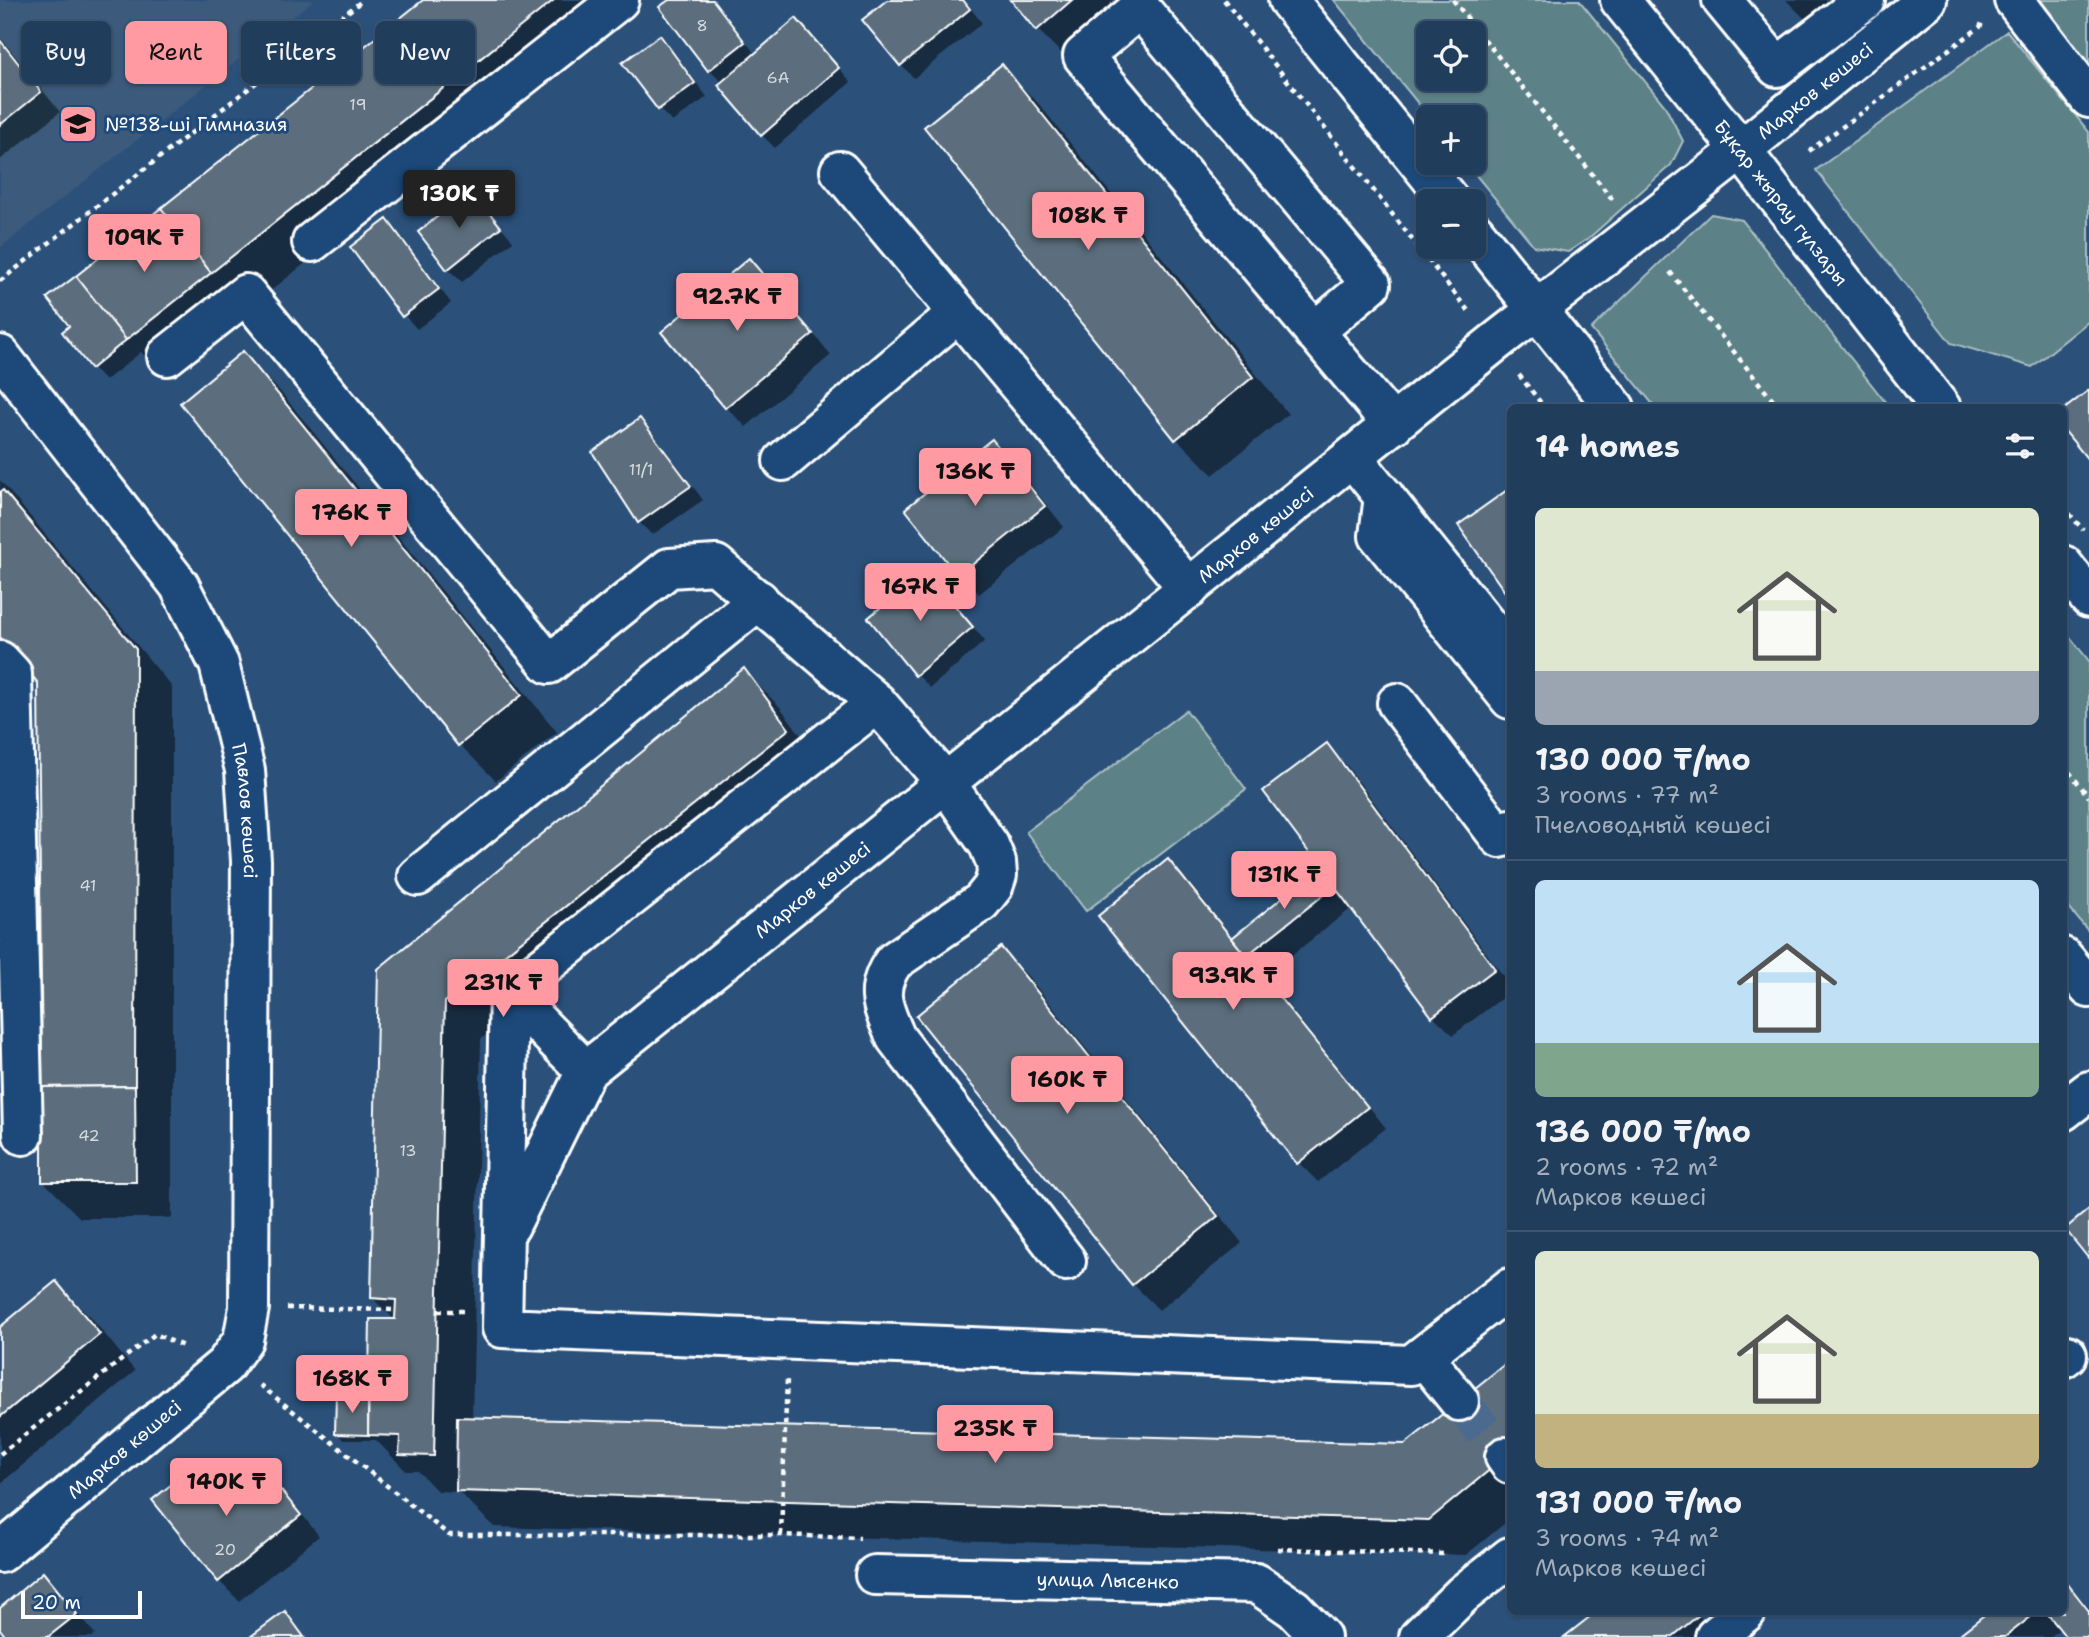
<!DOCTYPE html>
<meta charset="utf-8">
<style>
:root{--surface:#203d5c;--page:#284462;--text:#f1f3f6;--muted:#a2aebb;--line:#3d5672;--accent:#ff9aa2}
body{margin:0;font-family:"Shantell Sans",sans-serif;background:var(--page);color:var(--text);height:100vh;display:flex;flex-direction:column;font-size:26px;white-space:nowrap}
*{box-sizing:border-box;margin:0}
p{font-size:23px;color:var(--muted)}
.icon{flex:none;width:38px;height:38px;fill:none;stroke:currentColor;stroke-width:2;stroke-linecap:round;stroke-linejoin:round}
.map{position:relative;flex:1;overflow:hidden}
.details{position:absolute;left:1507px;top:404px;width:560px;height:1211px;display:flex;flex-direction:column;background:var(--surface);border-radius:10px;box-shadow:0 2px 5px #0004,0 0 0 2px var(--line)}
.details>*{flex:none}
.hud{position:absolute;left:21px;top:21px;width:665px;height:63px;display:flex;gap:14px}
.tools{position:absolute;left:1416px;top:21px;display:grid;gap:14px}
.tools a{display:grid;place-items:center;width:70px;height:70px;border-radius:10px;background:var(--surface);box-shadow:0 2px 5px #0004,0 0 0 2px var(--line);font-size:35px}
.scale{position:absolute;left:21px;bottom:18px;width:121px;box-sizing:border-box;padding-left:7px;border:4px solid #fff;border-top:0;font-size:19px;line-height:24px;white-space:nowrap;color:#fff;-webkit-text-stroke:5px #1f4a7a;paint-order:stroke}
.price{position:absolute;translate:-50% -60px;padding:0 16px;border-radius:7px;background:var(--accent);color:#111;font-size:23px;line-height:46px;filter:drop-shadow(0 2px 4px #0008)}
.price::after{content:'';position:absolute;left:50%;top:42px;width:21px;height:16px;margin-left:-10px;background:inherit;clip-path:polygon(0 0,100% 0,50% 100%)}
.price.current{background:#222;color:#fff}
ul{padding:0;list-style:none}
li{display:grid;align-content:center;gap:14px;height:371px;padding:0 28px}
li+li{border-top:2px solid var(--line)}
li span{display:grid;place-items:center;height:217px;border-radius:10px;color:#555}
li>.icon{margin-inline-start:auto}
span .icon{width:126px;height:126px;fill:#fffc;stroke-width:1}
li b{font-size:30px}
h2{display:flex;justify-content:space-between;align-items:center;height:84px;padding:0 28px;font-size:30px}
.pill{padding:0 24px;border-radius:10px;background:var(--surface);box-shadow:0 2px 5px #0004,0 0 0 2px var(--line);font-size:24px;line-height:63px}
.pill.current{background:var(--accent);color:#111}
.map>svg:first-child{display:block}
.built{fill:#3a5a7c}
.green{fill:#5b8187;stroke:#adc0c3;stroke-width:2;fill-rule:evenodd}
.shadow{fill:#0007}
.building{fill:#5c6e7d;stroke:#fff;stroke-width:2}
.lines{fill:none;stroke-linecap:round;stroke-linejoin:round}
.minor-tunnel{stroke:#4b6b8f;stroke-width:38;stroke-dasharray:38 19;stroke-linecap:butt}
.minor-casing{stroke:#fff;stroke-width:44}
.path{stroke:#fff;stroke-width:4.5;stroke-dasharray:5 5;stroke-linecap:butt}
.minor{stroke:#1f4a7a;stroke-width:38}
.labels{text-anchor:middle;stroke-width:6;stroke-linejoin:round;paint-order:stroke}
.number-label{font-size:16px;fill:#d6dbde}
.street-label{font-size:19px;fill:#fff;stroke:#1f4a7a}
.poi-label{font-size:19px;fill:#fff;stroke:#1f4a7a;text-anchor:start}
</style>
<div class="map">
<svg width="2089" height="1637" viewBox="0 0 2089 1637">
<rect width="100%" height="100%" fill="#2b517b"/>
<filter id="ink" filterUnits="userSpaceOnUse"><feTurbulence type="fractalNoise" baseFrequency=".0143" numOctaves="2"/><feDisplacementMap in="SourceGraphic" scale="14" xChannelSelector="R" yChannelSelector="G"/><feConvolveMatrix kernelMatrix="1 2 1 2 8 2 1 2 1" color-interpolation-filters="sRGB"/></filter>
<g filter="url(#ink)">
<polygon class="built" points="0,0 314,0 0,248"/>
<g class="green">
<path d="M1334 0H1579L1665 106 1683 141 1671 165 1589 238 1568 252 1534 246 1466 163H1474V117H1429ZM1428 33H1474V79H1428Z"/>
<polygon points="2027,0 2089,0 2089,78"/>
<polygon points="2007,31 2089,132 2089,321 2032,367 1951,343 1816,170"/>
<polygon points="1711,214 1742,220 1890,408 1656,408 1591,329"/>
<polygon points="2063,628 2089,661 2089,932 2063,901"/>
<polygon points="1186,710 1246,789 1086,911 1026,832"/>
</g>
<g class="shadow">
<polygon points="426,0 626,0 630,5 249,308 232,291 148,359 141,352 105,381 92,367 71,326"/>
<polygon points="672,0 714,0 756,55 809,33 851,82 775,148 762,135 723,83 709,70"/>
<polygon points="890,0 964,0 982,23 914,78 901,65"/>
<polygon points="1013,0 1129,0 1063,55 1037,29"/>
<polygon points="1786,0 1872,0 1823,37"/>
<polygon points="0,37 60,112 0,160"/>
<polygon points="660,38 673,51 707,97 672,122 659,109 625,63"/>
<polygon points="1002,67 1038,103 1288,414 1213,475 1176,438"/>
<polygon points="471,192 484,206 513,241 462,282 448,269"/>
<polygon points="386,222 400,235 451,303 417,329 404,315"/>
<polygon points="749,260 769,280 831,355 746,427 726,407 664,332"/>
<polygon points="242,353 279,390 557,732 496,781 460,745"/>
<polygon points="640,420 653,433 703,500 652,535 639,522"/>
<polygon points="992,441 1012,461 1064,527 979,594 960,574"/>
<polygon points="0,480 172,687 172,1218 80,1218 44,1182 39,682 0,635"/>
<polygon points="1510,490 1510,596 1460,525"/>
<polygon points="938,585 985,641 930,688 917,674"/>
<polygon points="743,670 780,707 824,766 481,1039 472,1420 1406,1446 1510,1362 1510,1519 1466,1555 494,1527 459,1492 437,1491 418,1471 406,1471 376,1440 343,1440 337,1433 367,1397 370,1400 396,1321 372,1298 380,970"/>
<polygon points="1327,746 1347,766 1510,985 1510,992 1453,1035 1433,1016 1353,907 1265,976 1386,1128 1318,1182 1298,1162 1168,861 1188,881 1234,939 1323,867"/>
<polygon points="1001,949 1027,975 1242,1243 1159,1310 1133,1284"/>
<polygon points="56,1283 93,1320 135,1371 0,1484 0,1330"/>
<polygon points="262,1469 282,1489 319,1536 239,1601 219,1581 155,1501 192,1470 221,1502"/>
<polygon points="43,1575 62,1595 95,1634 92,1637 8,1637 0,1627 0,1610"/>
<polygon points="2063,1578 2089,1608 2089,1637 2068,1637 2061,1628 2050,1637 1959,1637 1991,1612 2063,1612"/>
<polygon points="1598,1612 1696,1612 1710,1629 1701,1637 1567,1637"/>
</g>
<g class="building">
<polygon points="423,0 554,0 211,273 161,208"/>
<polygon points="669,0 713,0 745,42 708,71 659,7"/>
<polygon points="887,0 963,0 970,9 900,66 862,20"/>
<polygon points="1011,0 1072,0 1036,31"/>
<polygon points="796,18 839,68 761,136 718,85"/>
<polygon points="660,35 695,83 658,110 622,63"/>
<polygon points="0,40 41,92 0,125"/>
<polygon points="1002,64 1253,377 1175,440 924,127"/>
<polygon points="471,190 501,227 447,270 418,232"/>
<polygon points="161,208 211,273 126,340 76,276"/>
<polygon points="387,219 439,289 402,317 350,247"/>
<polygon points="749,258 813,334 725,408 661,332"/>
<polygon points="76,276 126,340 91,369 62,332 69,326 47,298"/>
<polygon points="243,351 522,695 458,746 180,403"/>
<polygon points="2089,390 2089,461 2063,429 2063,410"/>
<polygon points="640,418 691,486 638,523 592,452"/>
<polygon points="992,439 1045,506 958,576 905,509"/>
<polygon points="1510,488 1510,599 1458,525"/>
<polygon points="3,490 136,649 135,1086 42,1087 38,683 0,637 0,492"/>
<polygon points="925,570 973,627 915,676 868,618"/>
<polygon points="744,668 789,729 445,1002 434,1456 399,1455 400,1436 368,1435 370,1319 395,1319 396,1300 371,1298 378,969"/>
<polygon points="1327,743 1495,969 1432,1017 1263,791"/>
<polygon points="1168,859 1368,1107 1297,1164 1098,916"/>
<polygon points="1320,867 1335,886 1246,956 1232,938"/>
<polygon points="1001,947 1218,1216 1132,1285 916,1016"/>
<polygon points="135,1086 136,1182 42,1182 42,1087"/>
<polygon points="2089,1209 2089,1259 2065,1229"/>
<polygon points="56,1281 100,1334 0,1417 0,1327"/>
<polygon points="1510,1360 1510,1453 1429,1520 456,1491 457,1417 1405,1444"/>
<polygon points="336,1395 368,1395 368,1435 335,1434"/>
<polygon points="262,1467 301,1515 218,1582 152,1500 192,1468 219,1501"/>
<polygon points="43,1572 77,1614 48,1637 6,1637 0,1629 0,1608"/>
<polygon points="2063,1578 2089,1611 2089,1637 2066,1637 2046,1612 2063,1612"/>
<polygon points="285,1611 304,1637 250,1637"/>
<polygon points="1596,1612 1696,1612 1699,1615 1672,1637 1564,1637"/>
<polygon points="1988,1612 2037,1612 2005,1637 1956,1637"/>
</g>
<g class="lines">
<polyline class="minor-tunnel" points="1459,1401 1505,1457"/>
<defs>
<g id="minor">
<polyline points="1288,0 1450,201"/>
<path id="s1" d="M1620 0 1741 150 1941 408"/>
<polyline points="1722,0 1777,67 1865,0"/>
<polyline points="2014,0 2089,98"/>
<polyline points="840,171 1189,589"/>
<polyline points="1474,231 1615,408"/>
<polyline points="312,242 619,0"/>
<polyline points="1314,332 1371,284 1140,8 1083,56 1393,425"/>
<path id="s2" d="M0 355 179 585 219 664 245 770 251 861 249 1308 243 1340 225 1365 0 1553"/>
<polyline points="167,356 246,294 549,664 669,568 716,565 877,703"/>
<polyline points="1353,458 1510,654"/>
<polyline points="783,461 958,313"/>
<polyline points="1384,496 1379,536 1510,699"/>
<polyline points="2063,565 2089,598"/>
<polyline points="0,661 12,674 23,1135"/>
<polyline points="1397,703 1500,838 1510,829"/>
<polyline points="418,876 759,600"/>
<polyline points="2063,957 2089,988"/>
<polyline points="509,993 586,1071 510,1226"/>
<path id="s3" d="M586 1071 1494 343 1741 150 1927 0"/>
<polyline points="2063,1111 2089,1091"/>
<path d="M1066 1261 896 1038C883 1008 873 990 894 961L981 902 993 887 997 875 996 862 989 845 946 783 877 703 509 993 502 1328 1411 1365 1510 1288"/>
<polyline points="1423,1356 1459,1401"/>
<polyline points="2063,1358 2067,1355"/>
<polyline points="1505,1457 1510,1464"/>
<path id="s4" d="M875 1575 1256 1583 1294 1609 1321 1637"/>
<polyline points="1419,1637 1463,1594 1510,1557"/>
<polyline points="1715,1637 1746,1612"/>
</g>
</defs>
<use href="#minor" class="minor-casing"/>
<g class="path">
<polyline points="1224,0 1470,313"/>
<polyline points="1453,0 1613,200"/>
<polyline points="1809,151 1980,27 1982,23"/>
<polyline points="1670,272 1779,408"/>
<polyline points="0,281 363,0"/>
<polyline points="1519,375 1545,408"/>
<polyline points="2063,506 2083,530"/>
<polyline points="2063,764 2089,797"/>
<polyline points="287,1308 395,1310"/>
<polyline points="438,1311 463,1311"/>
<polyline points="260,1385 449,1535 781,1535 860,1538"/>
<polyline points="0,1454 155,1334 183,1346"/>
<polyline points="781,1535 787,1379"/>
<polyline points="1278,1549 1446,1554"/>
</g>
<use href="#minor" class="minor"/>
</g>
</g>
<defs>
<symbol id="school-square" viewBox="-11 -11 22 22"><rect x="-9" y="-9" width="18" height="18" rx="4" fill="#ff9aa2" stroke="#1f4a7a"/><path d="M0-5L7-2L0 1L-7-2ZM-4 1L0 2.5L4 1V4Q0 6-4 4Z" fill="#111"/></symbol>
</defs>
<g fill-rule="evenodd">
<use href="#school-square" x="56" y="102" width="44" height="44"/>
</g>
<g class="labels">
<g class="number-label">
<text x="702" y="31">8</text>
<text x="778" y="83">6А</text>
<text x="358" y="110">19</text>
<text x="641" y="475">11/1</text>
<text x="88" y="891">41</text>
<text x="89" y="1141">42</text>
<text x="408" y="1156">13</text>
<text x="225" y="1555">20</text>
</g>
<g class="street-label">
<text dy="7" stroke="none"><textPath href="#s3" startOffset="1572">Марков көшесі</textPath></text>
<text dy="7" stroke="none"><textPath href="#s1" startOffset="259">Бұқар жырау гүлзары</textPath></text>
<text dy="7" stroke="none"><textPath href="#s3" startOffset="858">Марков көшесі</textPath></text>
<text dy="7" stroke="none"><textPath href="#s2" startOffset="530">Павлов көшесі</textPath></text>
<text dy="7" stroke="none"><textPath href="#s3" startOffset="290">Марков көшесі</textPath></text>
<text transform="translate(124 1449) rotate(-40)" y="7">Марков көшесі</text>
<text dy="7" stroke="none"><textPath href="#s4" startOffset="233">улица Лысенко</textPath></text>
</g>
<g class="poi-label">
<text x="105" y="131">№138-ші Гимназия</text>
</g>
</g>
</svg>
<div class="tools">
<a><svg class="icon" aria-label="locate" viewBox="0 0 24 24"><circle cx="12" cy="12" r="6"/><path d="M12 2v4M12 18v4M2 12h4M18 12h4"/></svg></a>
<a>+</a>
<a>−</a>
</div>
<div class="scale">20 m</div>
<b class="price current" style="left:459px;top:230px">130K ₸</b>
<b class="price" style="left:1088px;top:252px">108K ₸</b>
<b class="price" style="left:144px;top:274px">109K ₸</b>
<b class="price" style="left:737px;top:333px">92.7K ₸</b>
<b class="price" style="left:975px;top:508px">136K ₸</b>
<b class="price" style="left:351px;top:549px">176K ₸</b>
<b class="price" style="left:920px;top:623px">167K ₸</b>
<b class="price" style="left:1284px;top:911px">131K ₸</b>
<b class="price" style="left:1233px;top:1012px">93.9K ₸</b>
<b class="price" style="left:503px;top:1019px">231K ₸</b>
<b class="price" style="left:1067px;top:1116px">160K ₸</b>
<b class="price" style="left:352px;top:1415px">168K ₸</b>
<b class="price" style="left:995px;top:1465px">235K ₸</b>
<b class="price" style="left:226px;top:1518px">140K ₸</b>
<div class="hud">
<a class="pill">Buy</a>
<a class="pill current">Rent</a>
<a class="pill">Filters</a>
<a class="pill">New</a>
</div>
<section class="details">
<h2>14 homes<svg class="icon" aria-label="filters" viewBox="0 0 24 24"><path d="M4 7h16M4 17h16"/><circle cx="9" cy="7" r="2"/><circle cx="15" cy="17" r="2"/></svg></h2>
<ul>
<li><span style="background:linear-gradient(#dfe7d0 75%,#9aa5b1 0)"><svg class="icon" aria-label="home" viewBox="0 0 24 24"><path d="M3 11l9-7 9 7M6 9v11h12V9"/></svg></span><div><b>130 000 ₸/mo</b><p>3 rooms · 77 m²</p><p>Пчеловодный көшесі</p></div></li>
<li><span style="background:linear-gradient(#bfe0f5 75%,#7fa58c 0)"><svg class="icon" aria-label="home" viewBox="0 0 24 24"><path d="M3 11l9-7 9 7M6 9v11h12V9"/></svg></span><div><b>136 000 ₸/mo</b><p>2 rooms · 72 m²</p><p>Марков көшесі</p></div></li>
<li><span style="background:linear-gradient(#dfe7d0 75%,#c2b280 0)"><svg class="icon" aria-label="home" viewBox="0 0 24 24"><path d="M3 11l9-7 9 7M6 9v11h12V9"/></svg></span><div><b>131 000 ₸/mo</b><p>3 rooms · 74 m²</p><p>Марков көшесі</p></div></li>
</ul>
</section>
</div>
